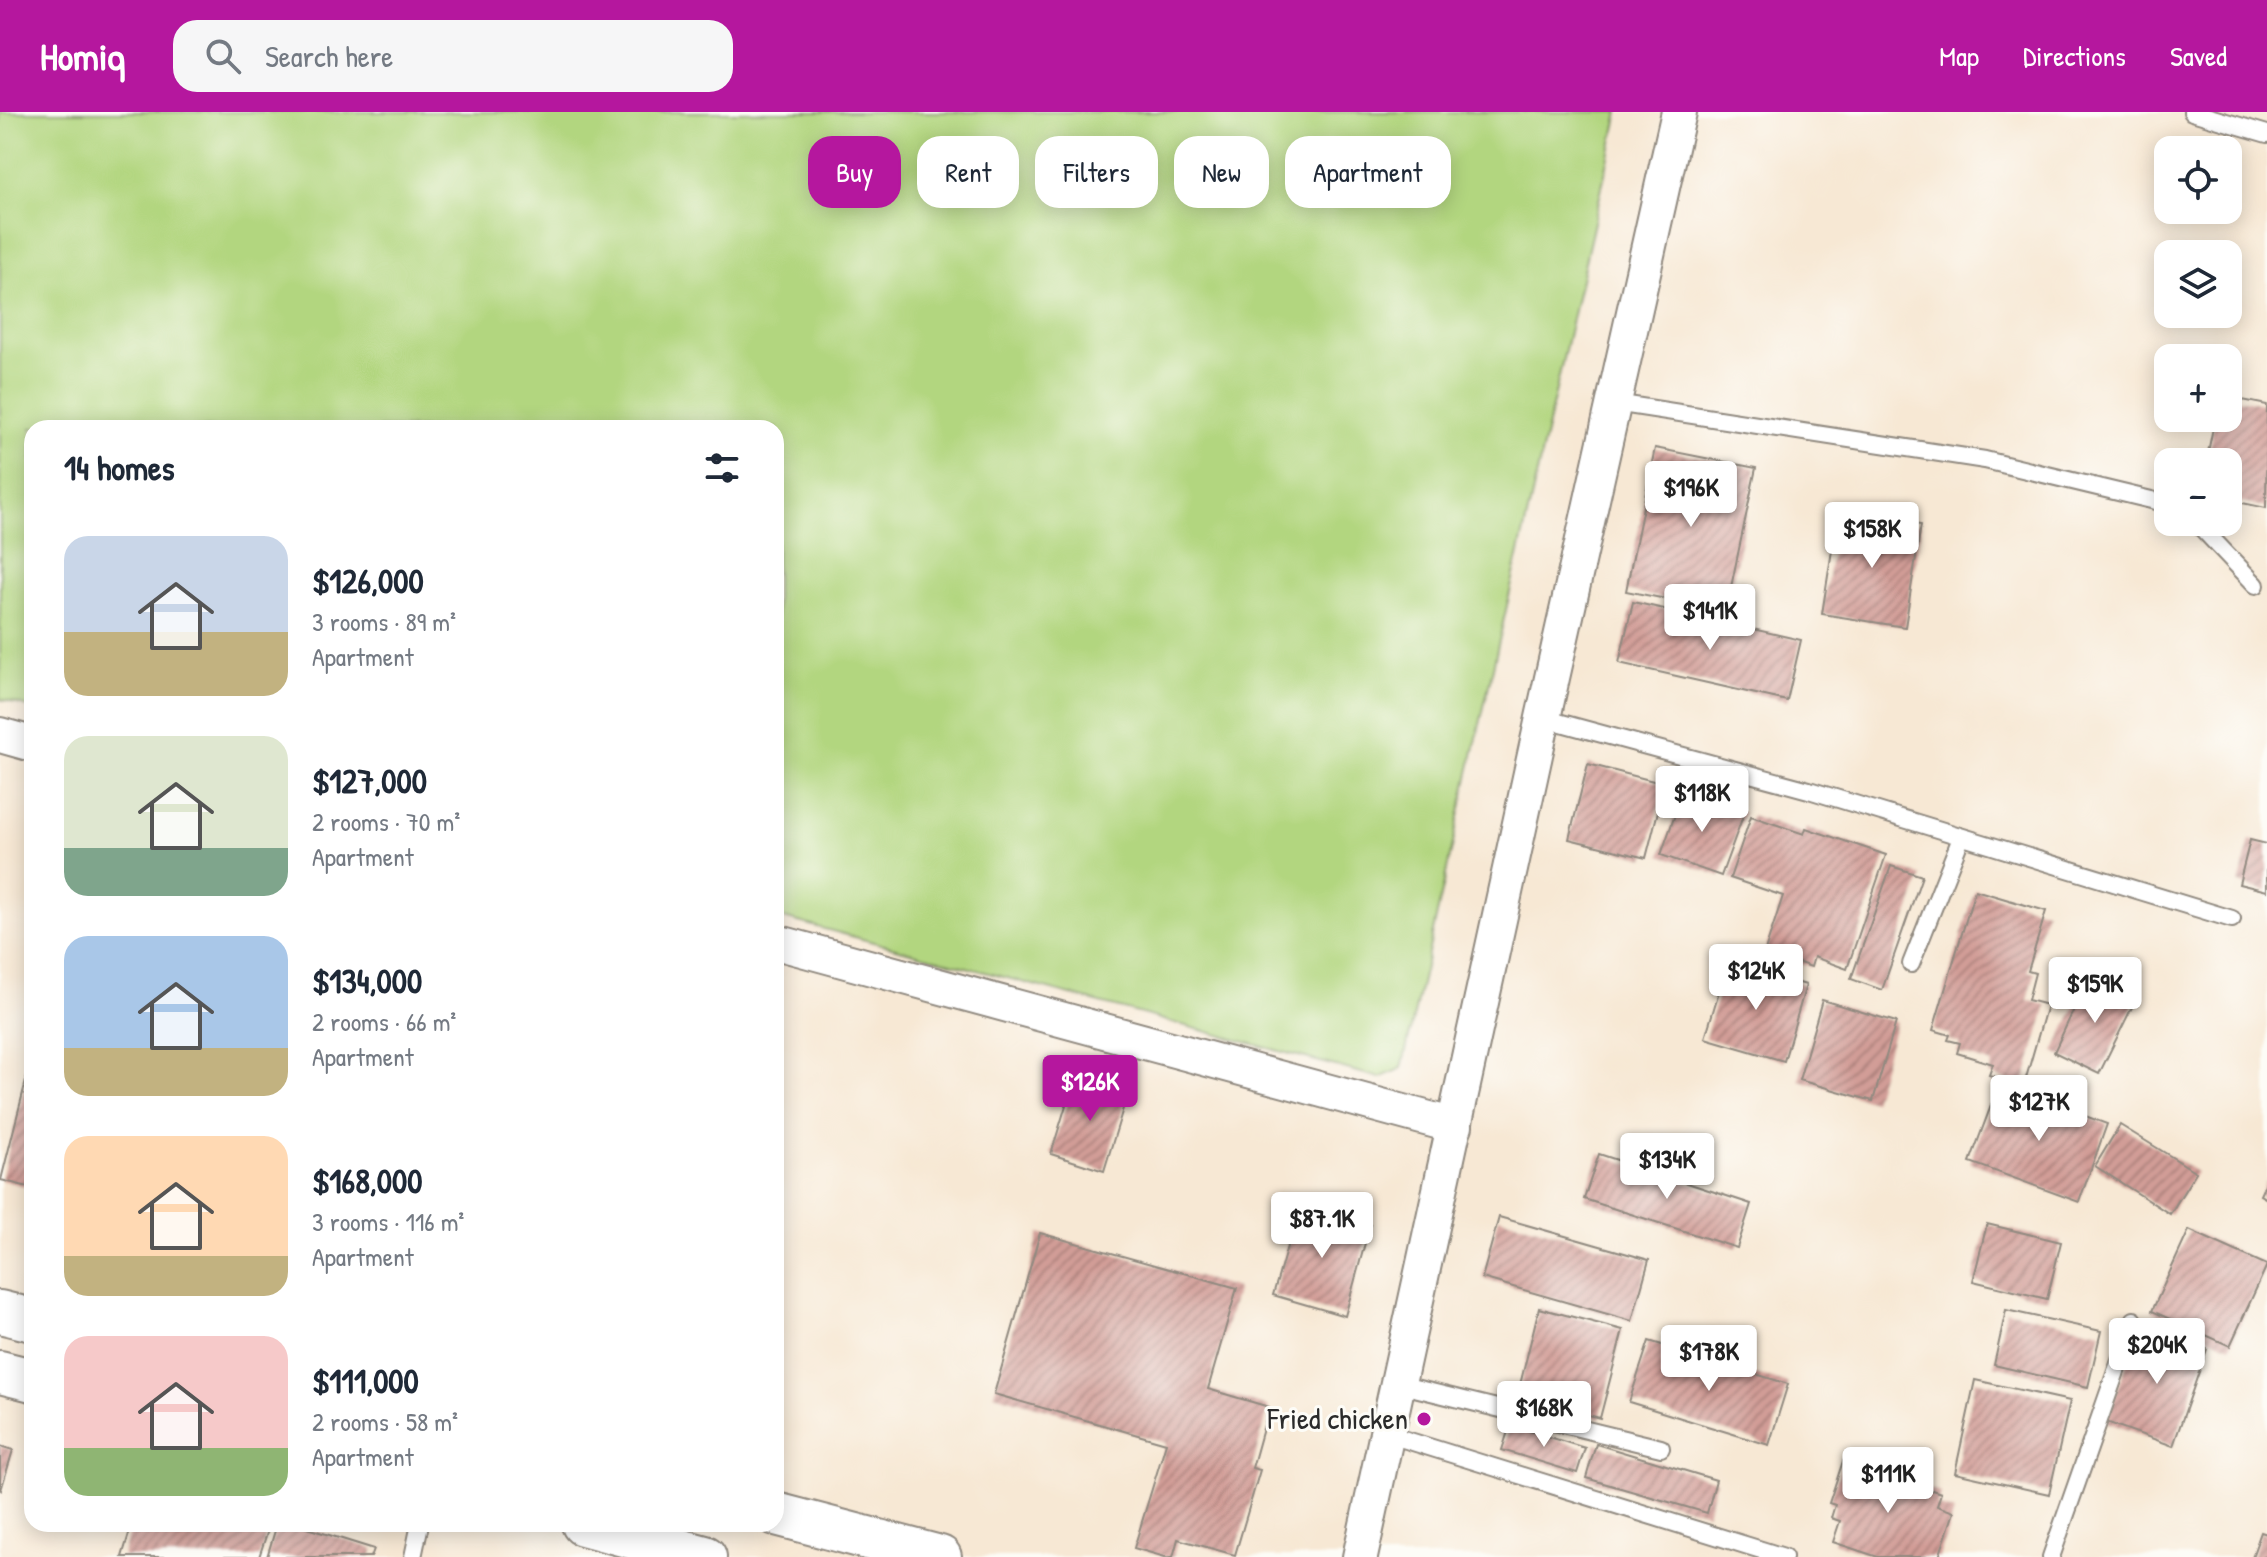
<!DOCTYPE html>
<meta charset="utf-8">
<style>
:root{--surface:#fff;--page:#f6f6f7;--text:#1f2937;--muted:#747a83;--accent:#b5179e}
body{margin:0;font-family:"Patrick Hand",sans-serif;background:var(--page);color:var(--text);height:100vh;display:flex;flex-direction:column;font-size:30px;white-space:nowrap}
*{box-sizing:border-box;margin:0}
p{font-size:26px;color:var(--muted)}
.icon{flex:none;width:44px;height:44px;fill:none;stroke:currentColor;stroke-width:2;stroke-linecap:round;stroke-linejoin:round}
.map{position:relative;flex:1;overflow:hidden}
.side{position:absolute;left:24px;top:308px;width:760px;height:1112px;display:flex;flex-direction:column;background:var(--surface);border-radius:24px;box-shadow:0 4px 20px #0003}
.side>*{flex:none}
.hud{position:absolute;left:808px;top:24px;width:760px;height:72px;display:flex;gap:16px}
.controls{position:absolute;left:2154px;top:24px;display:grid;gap:16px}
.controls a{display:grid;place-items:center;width:88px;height:88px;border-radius:16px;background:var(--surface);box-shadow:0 4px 20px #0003;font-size:40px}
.price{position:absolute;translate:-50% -68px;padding:0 18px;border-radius:8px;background:#fff;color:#222;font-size:26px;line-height:52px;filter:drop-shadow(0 2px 4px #0008)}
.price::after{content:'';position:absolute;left:50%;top:48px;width:24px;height:18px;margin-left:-12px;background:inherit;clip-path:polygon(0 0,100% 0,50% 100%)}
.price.active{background:var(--accent);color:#fff}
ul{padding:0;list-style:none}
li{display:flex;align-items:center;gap:24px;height:200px;padding:0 40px}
li span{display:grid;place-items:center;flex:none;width:224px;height:160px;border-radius:24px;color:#555}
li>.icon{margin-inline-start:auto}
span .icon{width:96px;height:96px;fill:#fffc;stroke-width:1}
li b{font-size:34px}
h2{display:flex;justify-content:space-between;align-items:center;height:96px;padding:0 40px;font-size:34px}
.chip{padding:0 28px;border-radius:24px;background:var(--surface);box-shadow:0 4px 20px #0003;font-size:28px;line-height:72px}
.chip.active{background:var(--accent);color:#fff}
header{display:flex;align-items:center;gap:48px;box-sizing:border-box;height:112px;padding:0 40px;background:var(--accent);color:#fff}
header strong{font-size:38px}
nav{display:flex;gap:44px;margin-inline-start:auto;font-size:28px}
.search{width:560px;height:72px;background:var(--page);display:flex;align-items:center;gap:20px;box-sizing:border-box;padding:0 28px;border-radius:24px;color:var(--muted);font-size:30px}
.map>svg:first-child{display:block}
.green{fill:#b2d67f;stroke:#6e8055;stroke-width:2}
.building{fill:url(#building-hatch)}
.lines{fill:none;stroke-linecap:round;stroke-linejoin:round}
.service-casing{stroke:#918a80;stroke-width:20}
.minor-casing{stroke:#918a80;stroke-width:38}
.tertiary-casing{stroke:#918a80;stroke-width:46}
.service{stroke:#fff;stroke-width:16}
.minor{stroke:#fff;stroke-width:34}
.tertiary{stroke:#fff;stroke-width:42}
.poi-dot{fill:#b5179e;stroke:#fdfcf7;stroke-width:3}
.labels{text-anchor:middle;stroke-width:6;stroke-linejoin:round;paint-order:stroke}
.poi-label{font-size:30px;fill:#2b2b2b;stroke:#fdfcf7;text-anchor:end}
</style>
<header>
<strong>Homiq</strong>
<div class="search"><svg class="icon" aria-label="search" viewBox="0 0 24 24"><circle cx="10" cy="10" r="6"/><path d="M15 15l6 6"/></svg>Search here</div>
<nav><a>Map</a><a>Directions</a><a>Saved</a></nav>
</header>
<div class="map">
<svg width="2267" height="1445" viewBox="0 0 2267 1445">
<defs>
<pattern id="building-hatch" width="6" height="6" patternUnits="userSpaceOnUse" patternTransform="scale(2)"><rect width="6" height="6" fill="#d29d97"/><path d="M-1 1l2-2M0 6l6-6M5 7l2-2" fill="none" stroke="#ab807b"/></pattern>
</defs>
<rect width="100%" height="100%" fill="#fdfcf7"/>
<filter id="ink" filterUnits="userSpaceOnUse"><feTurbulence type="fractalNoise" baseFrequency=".0125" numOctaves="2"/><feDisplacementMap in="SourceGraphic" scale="16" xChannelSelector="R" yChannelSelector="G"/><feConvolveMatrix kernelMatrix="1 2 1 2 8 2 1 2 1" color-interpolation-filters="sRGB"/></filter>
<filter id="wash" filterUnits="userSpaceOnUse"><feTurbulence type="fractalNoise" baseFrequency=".006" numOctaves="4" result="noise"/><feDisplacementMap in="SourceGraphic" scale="32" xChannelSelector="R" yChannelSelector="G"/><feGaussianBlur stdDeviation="1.8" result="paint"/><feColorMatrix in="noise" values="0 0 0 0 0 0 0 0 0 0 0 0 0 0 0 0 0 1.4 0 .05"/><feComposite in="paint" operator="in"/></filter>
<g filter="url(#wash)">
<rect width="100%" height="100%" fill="#f7e8d4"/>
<polygon class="green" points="0,0 1619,0 1402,956 1380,966 776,804 776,316 32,316 32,596 0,587"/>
<g id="blocks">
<g class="building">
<polygon points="2228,285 2267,293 2266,396 2228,388 2228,350 2206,350 2215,306 2228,306"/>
<polygon points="1655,336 1756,356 1726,499 1626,479"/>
<polygon points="1838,400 1921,413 1905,515 1822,502"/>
<polygon points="1633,490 1801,528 1787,589 1619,551"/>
<polygon points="1588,652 1665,672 1646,746 1569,727"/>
<polygon points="1683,680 1744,701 1721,764 1661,743"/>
<polygon points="1751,704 1804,722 1806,716 1886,743 1847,857 1814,845 1811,855 1765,839 1783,784 1730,766"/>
<polygon points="2250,728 2267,732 2267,779 2239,772"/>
<polygon points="1891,754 1922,764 1882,878 1851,867"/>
<polygon points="1975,778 2046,799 2028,859 2035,861 2028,888 2047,893 2024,973 1989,963 1993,952 1957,941 1960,931 1948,928 1950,923 1933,918"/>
<polygon points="1728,850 1806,873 1784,949 1705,926"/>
<polygon points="2089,865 2136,887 2099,962 2054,940"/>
<polygon points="1822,888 1896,910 1873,989 1799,968"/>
<polygon points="31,949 32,950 32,1076 1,1068"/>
<polygon points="1075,964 1128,980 1104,1059 1051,1042"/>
<polygon points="1999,972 2107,1012 2079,1090 1970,1050"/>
<polygon points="2120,1013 2196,1060 2170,1102 2095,1054"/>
<polygon points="1599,1042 1751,1092 1737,1136 1584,1087"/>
<polygon points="2267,1068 2267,1087 2260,1083"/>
<polygon points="1299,1093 1370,1113 1345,1204 1273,1183"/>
<polygon points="1499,1105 1649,1148 1632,1209 1482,1166"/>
<polygon points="1987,1112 2061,1130 2047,1187 1973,1169"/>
<polygon points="2189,1118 2267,1153 2230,1234 2152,1199"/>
<polygon points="1040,1121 1237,1176 1208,1277 1269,1295 1252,1356 1260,1358 1235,1443 1178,1427 1173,1445 1165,1445 1134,1436 1166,1331 994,1282"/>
<polygon points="1539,1196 1623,1218 1600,1306 1517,1285"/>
<polygon points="2006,1198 2101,1219 2088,1275 1994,1253"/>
<polygon points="2140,1214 2207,1237 2173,1334 2106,1310"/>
<polygon points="1649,1229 1788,1272 1769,1333 1629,1290"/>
<polygon points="1975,1268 2070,1289 2049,1382 1955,1361"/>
<polygon points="1510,1313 1585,1336 1577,1361 1502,1338"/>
<polygon points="1596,1332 1716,1368 1707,1401 1586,1366"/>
<polygon points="0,1334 13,1338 1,1378 0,1377"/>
<polygon points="1843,1349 1941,1381 1937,1394 1954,1400 1939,1445 1878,1445 1833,1430 1840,1409 1831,1406 1835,1393 1829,1391"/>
<polygon points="132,1412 270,1412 259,1445 122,1445"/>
<polygon points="277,1412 294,1412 374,1437 371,1445 267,1445"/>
<polygon points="2261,1420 2267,1422 2267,1445 2252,1445"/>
</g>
</g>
</g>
<g filter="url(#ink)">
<use href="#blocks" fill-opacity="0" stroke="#918a80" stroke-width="2"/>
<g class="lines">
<defs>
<g id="service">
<polyline points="2192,0 2267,22"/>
<polyline points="1615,291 1985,348 2168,392"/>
<polyline points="2196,410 2256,473"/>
<polyline points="1543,606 1809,678 2232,807"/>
<polyline points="1911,852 1961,726"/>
<polyline points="1398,1272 1661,1336"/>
<polyline points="1387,1322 1784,1445"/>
<polyline points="413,1445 420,1412"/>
<polyline points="2051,1445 2134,1208"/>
</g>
<g id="minor">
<polyline points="0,623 32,632"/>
<polyline points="776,830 1455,1014"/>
<polyline points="1360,1445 1543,606 1679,0"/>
</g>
<g id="tertiary">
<polyline points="0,1200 32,1208"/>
<polyline points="0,1260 32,1268"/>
<polyline points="776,1402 940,1445"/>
<polyline points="583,1412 705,1445"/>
</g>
</defs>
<use href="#service" class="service-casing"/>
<use href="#minor" class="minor-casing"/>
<use href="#tertiary" class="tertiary-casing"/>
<use href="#service" class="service"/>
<use href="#minor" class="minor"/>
<use href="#tertiary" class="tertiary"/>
</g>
</g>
<circle class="poi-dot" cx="1424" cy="1307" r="8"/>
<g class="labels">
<g class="poi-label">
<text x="1408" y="1317">Fried chicken</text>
</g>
</g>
</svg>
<div class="controls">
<a><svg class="icon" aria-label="locate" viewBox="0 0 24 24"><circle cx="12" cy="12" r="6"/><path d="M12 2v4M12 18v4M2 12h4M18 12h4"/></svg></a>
<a><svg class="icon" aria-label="layers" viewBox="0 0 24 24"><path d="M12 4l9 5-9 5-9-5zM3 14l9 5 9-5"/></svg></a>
<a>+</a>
<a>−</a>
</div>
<b class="price" style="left:1691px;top:417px">$196K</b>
<b class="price" style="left:1872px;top:458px">$158K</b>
<b class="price" style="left:1710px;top:540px">$141K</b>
<b class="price" style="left:1702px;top:722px">$118K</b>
<b class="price" style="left:1756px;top:900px">$124K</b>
<b class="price" style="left:2095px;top:913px">$159K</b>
<b class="price active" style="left:1090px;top:1011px">$126K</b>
<b class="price" style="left:2039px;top:1031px">$127K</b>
<b class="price" style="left:1667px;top:1089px">$134K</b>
<b class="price" style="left:1322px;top:1148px">$87.1K</b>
<b class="price" style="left:2157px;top:1274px">$204K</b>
<b class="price" style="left:1709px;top:1281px">$178K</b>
<b class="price" style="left:1544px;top:1337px">$168K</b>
<b class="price" style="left:1888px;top:1403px">$111K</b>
<div class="hud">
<a class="chip active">Buy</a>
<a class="chip">Rent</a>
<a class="chip">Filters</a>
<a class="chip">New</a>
<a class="chip">Apartment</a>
</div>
<section class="side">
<h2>14 homes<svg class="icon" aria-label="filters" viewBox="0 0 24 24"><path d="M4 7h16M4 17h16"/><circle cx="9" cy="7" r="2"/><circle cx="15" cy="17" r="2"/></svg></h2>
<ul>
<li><span style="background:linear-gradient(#c9d6e8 60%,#c2b280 0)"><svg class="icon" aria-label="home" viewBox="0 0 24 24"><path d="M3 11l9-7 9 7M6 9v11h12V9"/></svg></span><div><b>$126,000</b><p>3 rooms · 89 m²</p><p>Apartment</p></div></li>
<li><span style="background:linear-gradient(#dfe7d0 70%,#7fa58c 0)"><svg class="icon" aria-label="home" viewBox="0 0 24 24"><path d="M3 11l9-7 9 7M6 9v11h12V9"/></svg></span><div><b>$127,000</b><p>2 rooms · 70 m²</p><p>Apartment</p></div></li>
<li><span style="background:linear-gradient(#a9c7e8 70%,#c2b280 0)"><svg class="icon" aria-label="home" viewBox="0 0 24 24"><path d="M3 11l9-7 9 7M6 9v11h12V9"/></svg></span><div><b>$134,000</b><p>2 rooms · 66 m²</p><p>Apartment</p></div></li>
<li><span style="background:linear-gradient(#ffd9b3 75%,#c2b280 0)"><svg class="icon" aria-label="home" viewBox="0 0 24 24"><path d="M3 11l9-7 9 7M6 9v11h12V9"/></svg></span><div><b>$168,000</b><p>3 rooms · 116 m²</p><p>Apartment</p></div></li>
<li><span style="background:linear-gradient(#f6c9c9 70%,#8fb573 0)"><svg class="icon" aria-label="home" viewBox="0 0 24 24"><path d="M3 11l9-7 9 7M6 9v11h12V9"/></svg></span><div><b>$111,000</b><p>2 rooms · 58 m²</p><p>Apartment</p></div></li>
</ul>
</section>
</div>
